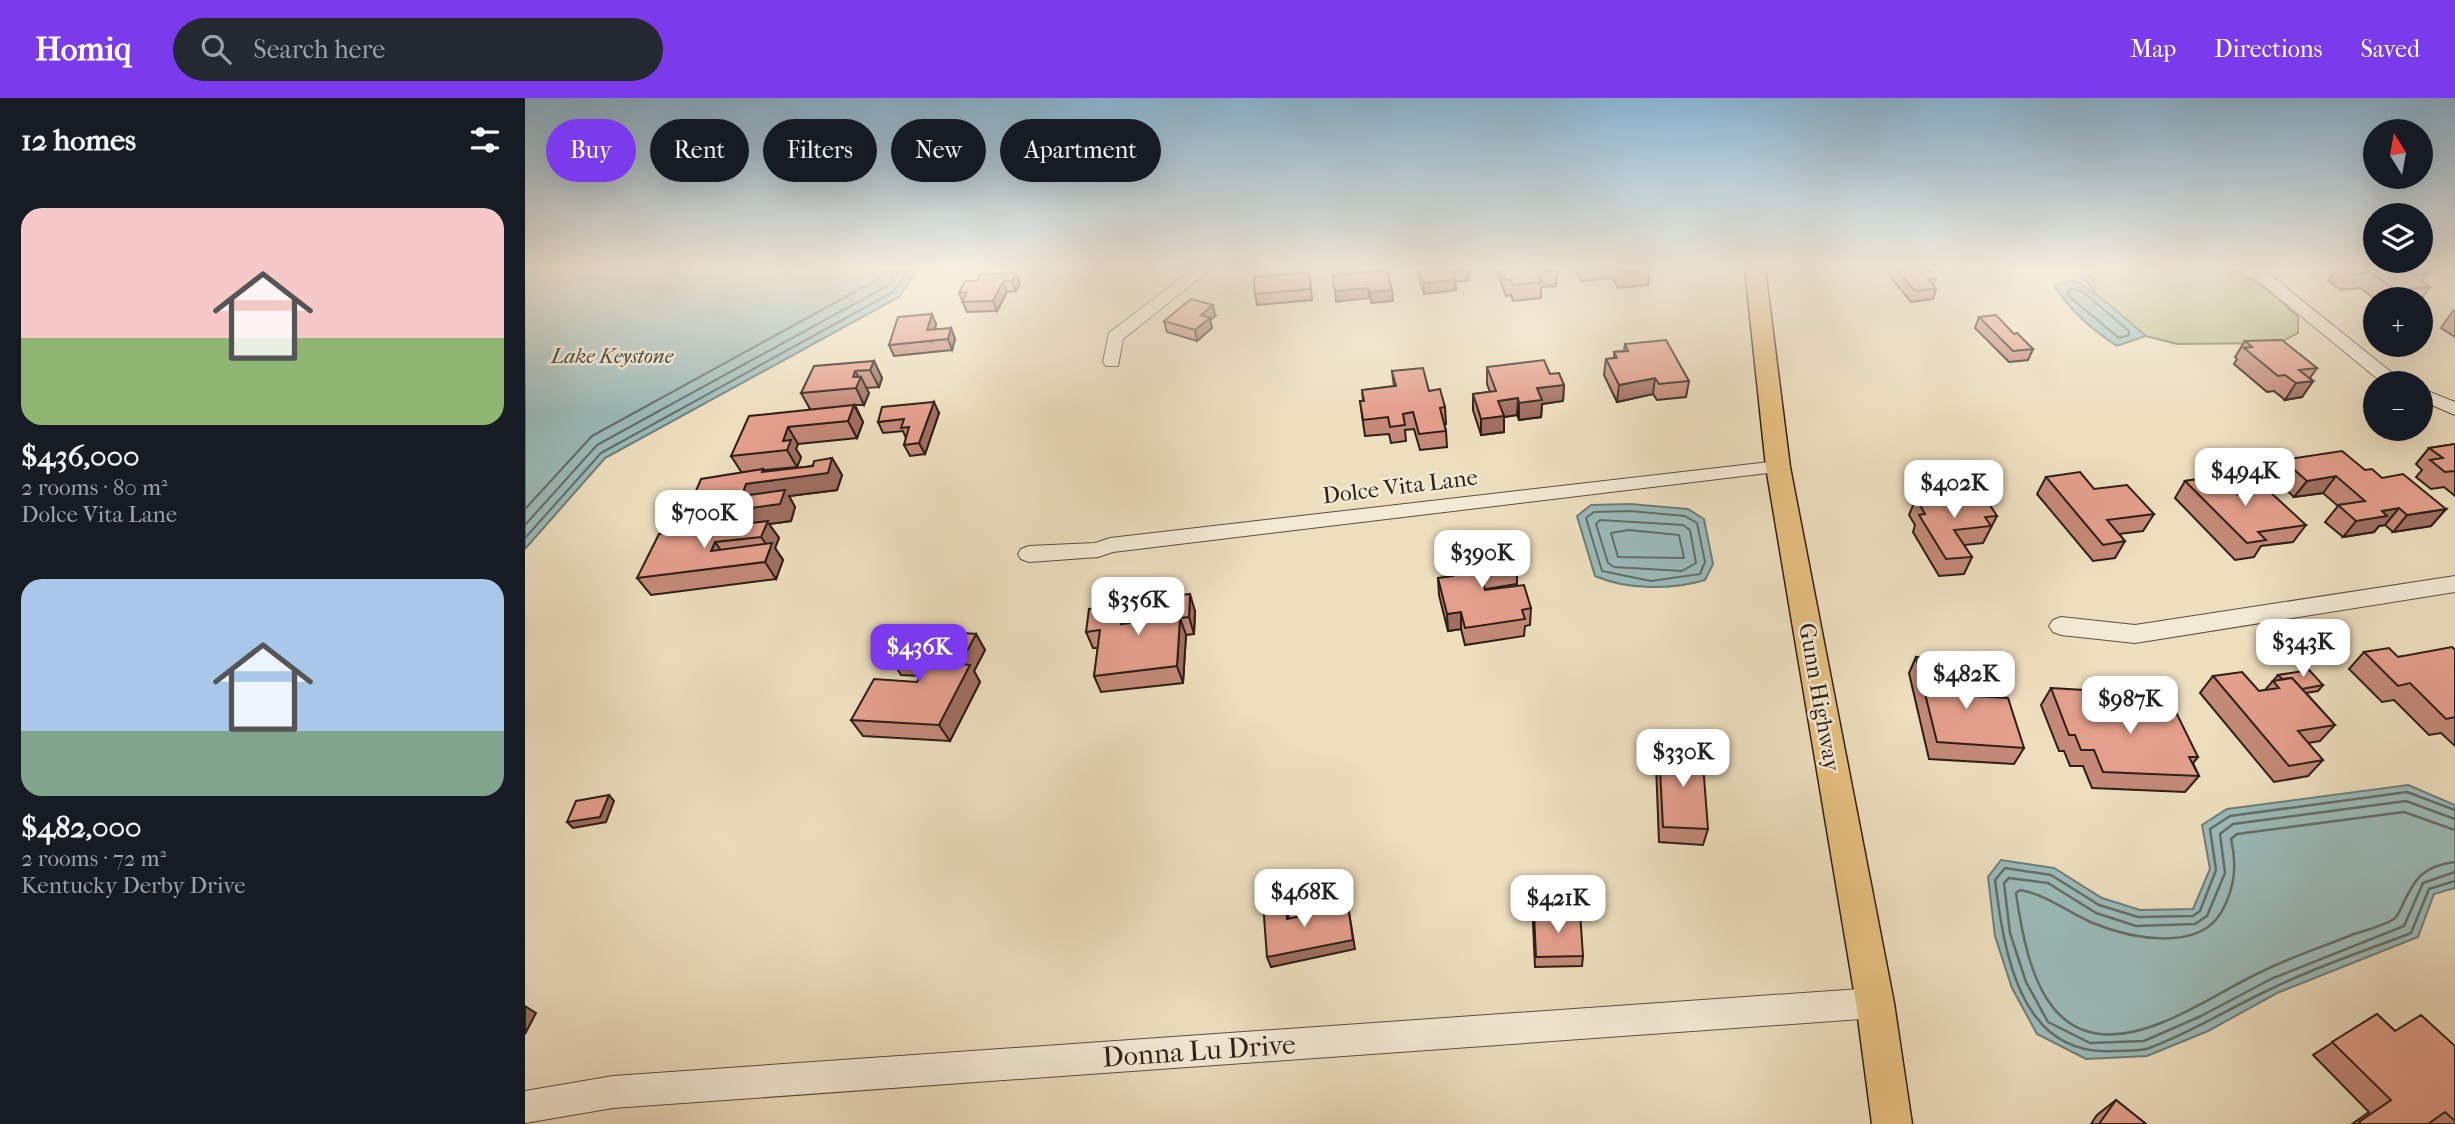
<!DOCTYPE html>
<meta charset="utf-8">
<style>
:root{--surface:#171b24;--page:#242831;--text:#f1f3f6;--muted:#9ea1a6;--accent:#7c3aed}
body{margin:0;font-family:"IM FELL French Canon",serif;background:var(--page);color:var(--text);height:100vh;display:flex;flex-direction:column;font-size:26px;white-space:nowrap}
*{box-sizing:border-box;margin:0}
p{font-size:23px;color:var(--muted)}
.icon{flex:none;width:38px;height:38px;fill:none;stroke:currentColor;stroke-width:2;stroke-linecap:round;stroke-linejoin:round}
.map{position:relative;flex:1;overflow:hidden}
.sheet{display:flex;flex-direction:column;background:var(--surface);width:525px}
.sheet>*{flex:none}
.hud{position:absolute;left:21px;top:21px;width:665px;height:63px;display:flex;gap:14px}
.needle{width:46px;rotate:349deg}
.controls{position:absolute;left:1838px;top:21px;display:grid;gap:14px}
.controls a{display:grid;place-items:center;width:70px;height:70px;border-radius:50%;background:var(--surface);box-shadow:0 7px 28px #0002;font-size:35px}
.price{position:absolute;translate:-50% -60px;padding:0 16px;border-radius:14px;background:#fff;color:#222;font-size:23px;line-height:46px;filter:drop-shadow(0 2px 4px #0008)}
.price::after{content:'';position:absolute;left:50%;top:42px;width:21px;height:16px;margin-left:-10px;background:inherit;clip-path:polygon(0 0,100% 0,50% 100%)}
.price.selected{background:var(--accent);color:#fff}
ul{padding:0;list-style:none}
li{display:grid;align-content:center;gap:14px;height:371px;padding:0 21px}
li span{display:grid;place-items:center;height:217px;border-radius:21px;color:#555}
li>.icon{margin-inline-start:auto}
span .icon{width:126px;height:126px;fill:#fffc;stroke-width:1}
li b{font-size:30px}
h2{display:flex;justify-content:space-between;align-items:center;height:84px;padding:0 21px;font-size:30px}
.tag{padding:0 24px;border-radius:32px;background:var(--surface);box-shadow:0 7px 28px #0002;font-size:24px;line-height:63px}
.tag.selected{background:var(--accent);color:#fff}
header{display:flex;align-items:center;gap:42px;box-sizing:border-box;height:98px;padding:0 35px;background:var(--accent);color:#fff}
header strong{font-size:33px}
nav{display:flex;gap:38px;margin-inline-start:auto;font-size:24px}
.search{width:490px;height:63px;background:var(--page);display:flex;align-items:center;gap:18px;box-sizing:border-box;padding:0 24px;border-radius:38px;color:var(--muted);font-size:26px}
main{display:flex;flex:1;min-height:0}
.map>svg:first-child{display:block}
.green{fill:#bbc090;stroke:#747053;stroke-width:2}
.water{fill:#9bbbba;stroke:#6f7d78;stroke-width:2}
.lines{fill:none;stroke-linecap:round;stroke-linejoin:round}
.shore-far1{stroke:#646d68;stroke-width:2}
.shore{stroke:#646d68;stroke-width:2.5}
.minor-casing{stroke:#5d4f40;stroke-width:2}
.major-casing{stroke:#2d1f16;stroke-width:3}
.minor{fill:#f3ead5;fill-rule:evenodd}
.major{fill:#e6bf7f;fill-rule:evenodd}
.wall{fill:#c48978;stroke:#2d1f16;stroke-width:2}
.shaded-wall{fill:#a06f62;stroke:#2d1f16;stroke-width:2}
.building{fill:#e49f8c;stroke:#2d1f16;stroke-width:2}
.labels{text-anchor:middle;stroke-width:5;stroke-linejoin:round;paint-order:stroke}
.far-water-label{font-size:21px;font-style:italic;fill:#4e4e47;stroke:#f3ead5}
.street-label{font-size:23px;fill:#2d1f16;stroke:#f3ead5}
.near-street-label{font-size:28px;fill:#2d1f16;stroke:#f3ead5}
</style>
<header>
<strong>Homiq</strong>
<div class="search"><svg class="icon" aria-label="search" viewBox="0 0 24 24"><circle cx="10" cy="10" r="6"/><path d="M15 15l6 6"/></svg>Search here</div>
<nav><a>Map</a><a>Directions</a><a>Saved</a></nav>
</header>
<main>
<section class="sheet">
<h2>12 homes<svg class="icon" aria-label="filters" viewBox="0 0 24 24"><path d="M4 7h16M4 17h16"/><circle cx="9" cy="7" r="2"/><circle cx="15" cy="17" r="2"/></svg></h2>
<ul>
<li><span style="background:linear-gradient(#f6c9c9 60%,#8fb573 0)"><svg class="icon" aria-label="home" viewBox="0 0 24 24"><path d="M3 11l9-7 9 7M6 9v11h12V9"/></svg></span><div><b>$436,000</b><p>2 rooms · 80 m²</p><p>Dolce Vita Lane</p></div></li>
<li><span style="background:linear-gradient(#a9c7e8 70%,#7fa58c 0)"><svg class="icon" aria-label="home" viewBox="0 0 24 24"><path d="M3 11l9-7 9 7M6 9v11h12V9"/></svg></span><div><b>$482,000</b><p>2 rooms · 72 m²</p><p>Kentucky Derby Drive</p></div></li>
</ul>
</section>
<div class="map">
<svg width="1930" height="1026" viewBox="0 0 1930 1026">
<rect width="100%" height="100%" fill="#eddebe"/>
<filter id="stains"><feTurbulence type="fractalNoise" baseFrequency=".00286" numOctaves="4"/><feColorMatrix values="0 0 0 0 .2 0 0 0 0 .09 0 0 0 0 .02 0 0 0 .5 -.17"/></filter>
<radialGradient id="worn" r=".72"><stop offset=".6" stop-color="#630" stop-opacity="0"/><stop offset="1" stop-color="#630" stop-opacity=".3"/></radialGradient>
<path class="green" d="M1573 171H1703C1732 182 1752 198 1773 219V235L1754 245 1652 246 1621 238 1579 205 1560 182Z"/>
<g class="water">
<polygon points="0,171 393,171 374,199 80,360 0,451"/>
<path d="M1547 182C1566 189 1603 223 1621 238L1592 248C1567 232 1545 212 1529 188Z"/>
<path d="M1105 406 1163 411 1179 421 1188 466 1180 482C1147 492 1102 492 1070 478L1052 418 1066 407Z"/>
<polygon points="1883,687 1930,707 1930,790 1909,796 1893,839 1752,895 1683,933 1622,958 1561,961 1512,936 1487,890 1470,838 1463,779 1476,762 1529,770 1577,800 1615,812 1668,811 1685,771 1677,727 1702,711"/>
</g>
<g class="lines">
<g class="shore-far1">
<polygon points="1545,191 1557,193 1604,233 1604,237 1594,240 1546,200 1542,194"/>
<polyline points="0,411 67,338 355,180 361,171"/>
<polygon points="1105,413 1160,418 1172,425 1180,464 1175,476 1126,483 1077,473 1061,420 1069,414"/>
<polygon points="1075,422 1158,427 1165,432 1171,465 1157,473 1089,469 1083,465 1071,426"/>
<polyline points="0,427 72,347 362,188 374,171"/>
<polygon points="1104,432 1154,437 1159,460 1093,459 1086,435"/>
<polyline points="0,440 76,355 368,194 385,171"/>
</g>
<g class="shore">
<path d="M1930 712 1882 694 1705 718 1685 731 1691 772 1675 813 1668 818 1613 819 1574 807 1526 777 1480 770 1470 782C1479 853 1494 958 1587 953 1599 952 1613 954 1624 950 1668 934 1706 909 1748 890 1792 868 1840 853 1886 835L1904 791 1930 783"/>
<polyline points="1930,721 1881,703 1708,726 1695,736 1700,775 1682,818 1670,826 1611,828 1571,815 1523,785 1484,780 1479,785 1485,835 1501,884 1523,924 1565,945 1619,943 1676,918 1746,881 1879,828 1898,785 1930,774"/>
<path d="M1930 732 1879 714 1712 736 1706 741C1712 768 1710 789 1697 813 1674 855 1604 840 1568 825 1542 814 1523 797 1495 792L1491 795C1503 880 1527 969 1636 925 1672 911 1705 888 1740 872 1769 858 1800 848 1829 836 1842 832 1858 828 1869 821 1873 818 1875 812 1877 808 1890 780 1898 768 1930 764"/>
</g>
<defs>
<g id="minor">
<polygon points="668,171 686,171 598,241 593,268 581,268 578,264 584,235"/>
<polygon points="1714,171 1735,171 1744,176 1866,274 1885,285 1861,285 1854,282 1732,182"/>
<polygon points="1895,290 1930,304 1930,317 1895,302"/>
<polygon points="1253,363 1260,365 1263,369 1260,373 588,454 573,459 504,464 496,461 493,456 496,451 504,448 570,445 585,440"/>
<polygon points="1930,478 1930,494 1610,545 1536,537 1528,534 1524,528 1528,522 1536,519 1610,527"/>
<polygon points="1350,890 1361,894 1365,905 1361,916 1350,920 88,1010 0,1025 0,993 88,978"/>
</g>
<polygon id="major" points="1220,171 1240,171 1265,369 1369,905 1387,1026 1347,1026 1331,905 1241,369"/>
</defs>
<use href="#minor" class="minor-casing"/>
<use href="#major" class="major-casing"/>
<use href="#minor" class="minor"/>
<use href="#major" class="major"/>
</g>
<g class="wall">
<polygon points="893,171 944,171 944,182 930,184 931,192 899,196 893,177"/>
<polygon points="971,171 1032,171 1031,188 1016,189 1016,200 988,203 986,197 981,198"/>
<polygon points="1050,171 1125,171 1123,187 1093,190 1088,180 1056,183"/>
<polygon points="1359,171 1403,171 1411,180 1408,187 1411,191 1408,201 1386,204"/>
<polygon points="1810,171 1897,171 1903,175 1897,183 1905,189 1895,202 1895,201 1850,201 1835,190 1816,192 1803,183"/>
<polygon points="784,174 787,202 732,207 730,196"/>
<polygon points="491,175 495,186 491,193 482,194 472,213 442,214 434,195 452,183"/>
<polygon points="1928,213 1930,213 1930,239 1916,230"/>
<polygon points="690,218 685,222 687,230 672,243 642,234 639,223"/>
<polygon points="1454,219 1489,236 1508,251 1503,262 1484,264 1450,230"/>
<polygon points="411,226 410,232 426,230 430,241 427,252 369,258 364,247"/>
<polygon points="1720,243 1792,270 1785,280 1788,283 1777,299 1760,302 1749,293 1742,294 1709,266 1712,261 1710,259"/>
<polygon points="1100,246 1164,283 1161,299 1132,302 1128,296 1092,304 1079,277 1081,261 1089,260 1089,254 1099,253"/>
<polygon points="349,263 357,280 354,289 341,290 344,295 339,307 330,307 338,324 332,340 273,346 271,351 276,359 272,369 239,372 240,374 288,368 307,360 317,377 312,392 264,398 270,409 266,423 244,426 254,440 250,450 258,462 251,481 126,497 112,480 170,432 217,375 206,358 285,311 276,295"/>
<polygon points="962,269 1025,276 1039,287 1038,303 1017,306 1016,319 994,322 992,317 979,319 979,334 956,337 948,312 948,296 965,294 962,286"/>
<polygon points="867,273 904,293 920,309 921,326 919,326 921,333 922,349 895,352 889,331 880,332 881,343 866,345 864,336 840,338 835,303 838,303 837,292 869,288"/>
<polygon points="414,315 400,356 385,358 379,347 381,340 378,333 358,335 353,324"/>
<polygon points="1930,346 1930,398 1919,389 1906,391 1891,379 1897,372 1891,366 1904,350"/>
<polygon points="1758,362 1840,372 1921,411 1906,428 1868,434 1860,427 1854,428 1849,434 1818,439 1800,424 1813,408 1798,395 1769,399 1747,379"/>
<polygon points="1674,376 1713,397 1781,427 1768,444 1736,448 1729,459 1710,462 1650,400 1660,383 1671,382"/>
<polygon points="1521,379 1569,391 1629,416 1618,433 1594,436 1600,443 1590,460 1568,463 1512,396"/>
<polygon points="1391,400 1449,402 1472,418 1458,445 1439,447 1447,459 1439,476 1414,478 1388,434 1390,427 1384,417"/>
<polygon points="922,454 992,470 992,486 960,491 960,492 1006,510 1005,527 1000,528 999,538 940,547 936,531 923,533 914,497 913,480 924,479 922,470"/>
<polygon points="670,513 669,536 661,537 658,585 576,594 569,578 573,550 568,550 561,534 604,523 604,525 631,522"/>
<polygon points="451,536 460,552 449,573 455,584 425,643 338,638 326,622 392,584 395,578 376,577 366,561 420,543"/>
<polygon points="1930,552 1930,648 1916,635 1904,637 1869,602 1857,604 1824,571 1839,554 1873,559"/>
<polygon points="1391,559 1433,597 1499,650 1489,666 1404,661 1384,575"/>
<polygon points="1753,577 1798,587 1793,593 1781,595 1810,627 1795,643 1783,645 1798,662 1783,678 1749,684 1675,595 1688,578 1734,593 1740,592"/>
<polygon points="1526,590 1569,614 1601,615 1613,599 1673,659 1668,665 1674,678 1660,694 1567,690 1558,668 1545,668 1539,653 1534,653 1516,607"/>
<polygon points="1134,651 1183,731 1178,747 1134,744 1131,667"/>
<polygon points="1009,815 1058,858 1057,868 1010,869 1008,825"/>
<polygon points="1852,916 1870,933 1930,948 1930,1026 1827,1026 1844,1014 1788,957"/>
<polygon points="1591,1002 1621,1026 1566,1026 1572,1017"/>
</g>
<g class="shaded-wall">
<polygon points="944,172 944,182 930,184 931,192 899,196 899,185 927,174"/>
<polygon points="491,175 495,186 491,193 487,183"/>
<polygon points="478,183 482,194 472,213 468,203"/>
<polygon points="843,190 844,200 811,204 810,193"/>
<polygon points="867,192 868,203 846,205 845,194"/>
<polygon points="688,207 690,218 685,222 687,230 672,243 670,232 676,217"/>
<polygon points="407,216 411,226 406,243 402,232"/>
<polygon points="426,230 430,241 427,252 423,241"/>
<polygon points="349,263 357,280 354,289 345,272"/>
<polygon points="330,273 335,281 336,279 344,295 339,307 331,290 328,279"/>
<polygon points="1130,280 1128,296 1092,304 1094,287"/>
<polygon points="1788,283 1777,299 1760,302 1771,285"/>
<polygon points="1039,287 1038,303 1017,306 1016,319 994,322 994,305 1012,290"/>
<polygon points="993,300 992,317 979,319 979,334 956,337 956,321 973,303"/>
<polygon points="409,304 414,315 400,356 394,345"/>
<polygon points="329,307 338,324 332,340 323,323"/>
<polygon points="263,329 273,346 271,351 276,359 272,369 262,352 258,343"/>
<polygon points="307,360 317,377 312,392 264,398 270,409 266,423 244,426 254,440 250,450 258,462 251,481 240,464 245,451 236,439 173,435 160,419 217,398 221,386 237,374 238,371 246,383"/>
<polygon points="1811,378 1798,395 1769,399 1782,383"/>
<polygon points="1874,410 1860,427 1854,428 1849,434 1818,439 1831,423 1857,413"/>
<polygon points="1921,411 1906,428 1868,434 1882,417"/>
<polygon points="190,444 202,461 186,453"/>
<polygon points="665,496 670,513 669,536 664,519"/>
<polygon points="598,507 604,523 602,542 596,526"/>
<polygon points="936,514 936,531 923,533 922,516"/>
<polygon points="655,520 661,537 658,585 652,568"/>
<polygon points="451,536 460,552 449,573 455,584 425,643 414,627 435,566"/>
<polygon points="84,697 89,703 81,724 48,730 42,724"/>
<polygon points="760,801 763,811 765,831 762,821"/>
<polygon points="823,808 830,851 746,869 742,859"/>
<polygon points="0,908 11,915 0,936"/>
</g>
<g class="building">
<polygon points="894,171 944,171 944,172 927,174 930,182 899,185"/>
<polygon points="977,171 1032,171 1032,172 1012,174 1017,184 988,187 986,182 981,182"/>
<polygon points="1093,171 1120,171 1094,174"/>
<polygon points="1371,171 1403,171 1411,180 1403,181 1411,191 1390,193"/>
<polygon points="1819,171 1897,171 1903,175 1887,177 1905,189 1871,192 1845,174 1827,177"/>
<polygon points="862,172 867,192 845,194 843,190 810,193 807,178"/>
<polygon points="784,174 786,191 730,196 729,179"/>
<polygon points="491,175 487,183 478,183 468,203 437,204 442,194 434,195 440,183 452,183 455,176"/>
<polygon points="666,201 688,207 676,217 685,220 670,232 639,223"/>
<polygon points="407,216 402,232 426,230 423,241 364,247 373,219"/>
<polygon points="1471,217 1489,236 1492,235 1508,251 1488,253 1454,219"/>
<polygon points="1141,242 1164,283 1134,286 1130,280 1094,287 1081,261 1092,260 1089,254 1103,253 1100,246"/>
<polygon points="1757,242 1792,270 1774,272 1788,283 1771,285 1760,277 1753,278 1719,250 1727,249 1720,243"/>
<polygon points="1019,262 1025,276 1034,275 1039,287 1012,290 1017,302 994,305 993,300 973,303 979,318 956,321 948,296 971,293 962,269"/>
<polygon points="349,263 345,272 330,273 328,279 336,279 331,290 276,295 289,268"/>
<polygon points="898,270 904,293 915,291 920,309 915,310 921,333 894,336 888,314 878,316 880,327 865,329 863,319 838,322 835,303 839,303 837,292 871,288 867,273"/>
<polygon points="409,304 394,345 379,347 384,329 376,330 379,321 353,324 357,309"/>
<polygon points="329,307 323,323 263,329 258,343 266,342 262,352 206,358 224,318"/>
<polygon points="1930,346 1930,373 1920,374 1905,362 1918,360 1904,350"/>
<polygon points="1817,353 1840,372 1847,371 1857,380 1878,376 1921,411 1882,417 1874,410 1857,413 1862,418 1831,423 1813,407 1840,403 1811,378 1782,383 1758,362"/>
<polygon points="307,360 303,375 221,386 217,398 260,392 255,406 160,419 176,381 238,371 237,374 288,368 289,363"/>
<polygon points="1555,374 1569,391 1602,387 1629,416 1582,422 1600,443 1578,447 1521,379"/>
<polygon points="1689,374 1713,397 1744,393 1781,427 1733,434 1741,442 1722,445 1660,383 1678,380 1674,376"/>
<polygon points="1444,395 1449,402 1461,401 1472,418 1460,419 1466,428 1429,432 1447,459 1421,461 1394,417 1400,416 1391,400"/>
<polygon points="243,423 236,439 190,444 186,453 247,445 240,464 112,480 134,436"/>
<polygon points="947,450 950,460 988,455 992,470 956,475 960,492 999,487 1006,510 997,512 1000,521 940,530 936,514 922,516 913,480 928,478 922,454"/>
<polygon points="665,496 664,519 655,520 652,568 569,578 575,532 561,534 564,511 598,507 596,526 631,522 632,500"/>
<polygon points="424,534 451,536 435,566 445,567 414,627 326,622 349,581 392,584 404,563 366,561 378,541 420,543"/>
<polygon points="1927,549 1930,552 1930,619 1921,621 1885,585 1873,588 1839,554 1864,550 1873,559"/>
<polygon points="1391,559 1424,561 1433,597 1483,600 1499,650 1412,644"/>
<polygon points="1784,572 1798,587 1777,591 1767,580 1757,581 1753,577"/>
<polygon points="1717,574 1734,593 1754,590 1748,583 1767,580 1810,627 1773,633 1798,662 1764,668 1688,578"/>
<polygon points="1526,590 1559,592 1569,614 1621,616 1613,599 1644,600 1673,659 1664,659 1674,678 1578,674 1569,652 1556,652 1550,637 1544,637"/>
<polygon points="1134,651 1177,653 1183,731 1138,729"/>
<polygon points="84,697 75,719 42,724 51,703"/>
<polygon points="760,801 762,821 823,808 828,842 742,859 738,805"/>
<polygon points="1055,814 1058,858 1011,859 1009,815"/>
<polygon points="1852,916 1870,933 1896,917 1930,948 1930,1023 1920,1014 1903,1026 1836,1026 1834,1024 1866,1002 1807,944"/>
<polygon points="1591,1002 1621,1026 1574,1026"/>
</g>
<linearGradient id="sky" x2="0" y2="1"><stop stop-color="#89b7d6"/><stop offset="0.54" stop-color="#f7f0e2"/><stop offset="1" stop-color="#f7f0e2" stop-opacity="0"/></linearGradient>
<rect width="1930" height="315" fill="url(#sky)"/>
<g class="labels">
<g class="far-water-label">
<text x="87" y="265">Lake Keystone</text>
</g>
<g class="street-label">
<text transform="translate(875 388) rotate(-7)" y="8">Dolce Vita Lane</text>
<text transform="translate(1295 599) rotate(80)" y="8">Gunn Highway</text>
</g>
<g class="near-street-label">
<text transform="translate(674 952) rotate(-4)" y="10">Donna Lu Drive</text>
</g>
</g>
<rect width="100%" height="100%" filter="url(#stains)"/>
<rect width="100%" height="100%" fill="url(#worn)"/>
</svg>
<div class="controls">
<a><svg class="needle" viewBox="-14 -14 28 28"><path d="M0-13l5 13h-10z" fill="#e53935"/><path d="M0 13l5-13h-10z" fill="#9ea1a6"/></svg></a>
<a><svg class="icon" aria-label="layers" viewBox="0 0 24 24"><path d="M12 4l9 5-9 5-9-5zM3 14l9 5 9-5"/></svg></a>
<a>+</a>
<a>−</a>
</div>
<b class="price" style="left:1720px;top:410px">$494K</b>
<b class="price" style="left:1429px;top:422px">$402K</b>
<b class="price" style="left:179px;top:452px">$700K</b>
<b class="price" style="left:957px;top:492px">$390K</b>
<b class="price" style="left:613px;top:539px">$356K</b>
<b class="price" style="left:1778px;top:581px">$343K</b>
<b class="price selected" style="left:394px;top:586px">$436K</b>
<b class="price" style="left:1441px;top:613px">$482K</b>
<b class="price" style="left:1605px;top:638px">$987K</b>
<b class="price" style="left:1158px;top:691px">$330K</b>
<b class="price" style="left:779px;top:831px">$468K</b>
<b class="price" style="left:1033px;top:837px">$421K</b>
<div class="hud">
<a class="tag selected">Buy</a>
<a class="tag">Rent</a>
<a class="tag">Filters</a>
<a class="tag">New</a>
<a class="tag">Apartment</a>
</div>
</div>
</main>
